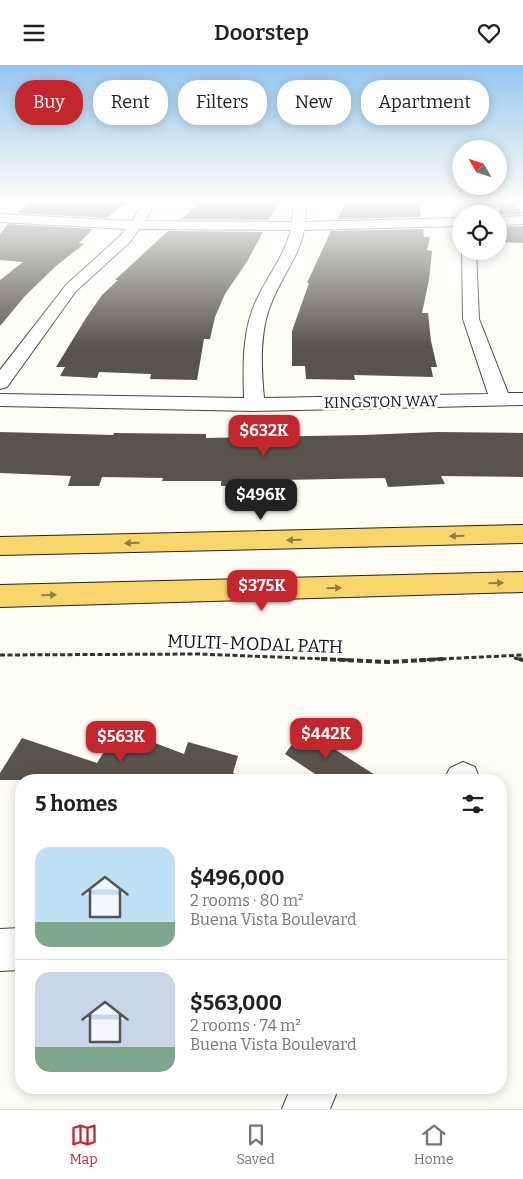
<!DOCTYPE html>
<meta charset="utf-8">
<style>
:root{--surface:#fff;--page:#f2f2f2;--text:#222;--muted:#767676;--line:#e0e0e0;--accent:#c4262e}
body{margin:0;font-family:Bitter,serif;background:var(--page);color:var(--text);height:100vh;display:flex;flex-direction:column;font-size:19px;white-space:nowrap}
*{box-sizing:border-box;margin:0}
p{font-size:16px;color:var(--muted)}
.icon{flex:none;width:28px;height:28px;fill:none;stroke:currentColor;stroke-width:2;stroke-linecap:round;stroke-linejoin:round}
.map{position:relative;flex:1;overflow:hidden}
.side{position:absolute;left:15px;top:709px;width:492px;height:320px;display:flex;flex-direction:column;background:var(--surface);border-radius:20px;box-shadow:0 2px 12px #0003}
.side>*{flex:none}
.banner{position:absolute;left:15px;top:15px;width:494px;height:45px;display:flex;gap:10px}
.needle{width:32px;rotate:308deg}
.tools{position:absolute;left:452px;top:75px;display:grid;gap:10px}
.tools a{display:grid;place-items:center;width:55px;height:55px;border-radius:50%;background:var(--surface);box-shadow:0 2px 12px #0003;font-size:25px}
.price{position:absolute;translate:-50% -42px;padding:0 11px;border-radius:10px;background:var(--accent);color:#fff;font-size:16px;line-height:32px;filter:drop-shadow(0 1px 2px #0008)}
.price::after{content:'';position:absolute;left:50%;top:30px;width:15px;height:11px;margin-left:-8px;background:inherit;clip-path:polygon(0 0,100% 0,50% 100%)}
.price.current{background:#222;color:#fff}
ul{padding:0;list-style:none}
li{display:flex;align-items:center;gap:15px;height:125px;padding:0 20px}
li+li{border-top:1px solid var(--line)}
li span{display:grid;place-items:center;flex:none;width:140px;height:100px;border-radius:15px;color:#555}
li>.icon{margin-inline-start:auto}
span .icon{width:60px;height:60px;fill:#fffc;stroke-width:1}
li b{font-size:21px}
h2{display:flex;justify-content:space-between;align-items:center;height:60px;padding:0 20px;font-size:21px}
.pill{padding:0 18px;border-radius:20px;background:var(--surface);box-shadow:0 2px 12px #0003;font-size:18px;line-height:45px}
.pill.current{background:var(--accent);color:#fff}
header{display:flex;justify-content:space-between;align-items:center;height:65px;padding:0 20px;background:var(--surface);font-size:22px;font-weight:600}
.dock{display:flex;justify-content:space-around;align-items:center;height:70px;border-top:1px solid var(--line);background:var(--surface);font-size:14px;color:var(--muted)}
.dock a{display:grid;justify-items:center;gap:2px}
.dock .current{color:var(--accent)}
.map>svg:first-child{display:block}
.building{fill:#5a524d}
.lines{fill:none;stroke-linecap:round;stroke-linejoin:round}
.minor-casing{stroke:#444;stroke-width:2}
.major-casing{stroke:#222;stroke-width:2}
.path-far1{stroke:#333;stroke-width:3;stroke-dasharray:5 2.5;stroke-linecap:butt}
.path{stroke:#333;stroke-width:4;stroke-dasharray:6 3;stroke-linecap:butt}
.minor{fill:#fff;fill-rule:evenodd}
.major{fill:#f9d66b;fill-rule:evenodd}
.oneway{fill:#917d42}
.labels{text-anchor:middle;stroke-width:5;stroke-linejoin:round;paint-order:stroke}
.far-street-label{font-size:15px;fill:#111;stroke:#fff}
.street-label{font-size:18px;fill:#111;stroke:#fff}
</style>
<header><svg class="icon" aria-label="menu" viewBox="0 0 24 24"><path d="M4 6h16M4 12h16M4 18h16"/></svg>Doorstep<svg class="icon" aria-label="heart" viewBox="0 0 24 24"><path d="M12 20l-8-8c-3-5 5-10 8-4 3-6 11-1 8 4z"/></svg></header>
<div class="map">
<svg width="523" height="1044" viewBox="0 0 523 1044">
<rect width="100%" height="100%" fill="#fffdf5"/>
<g class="building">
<polygon points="29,136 66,136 126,138 107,153 18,148"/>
<polygon points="230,136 280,136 269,155 181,154 200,138 229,138"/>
<polygon points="347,136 419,137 421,152 337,154"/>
<polygon points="499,136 514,136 523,149 499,150"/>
<polygon points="8,159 93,164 79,178 84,179 56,201 25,231 0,261 0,215 23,197 0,195 0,169"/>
<polygon points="523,161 523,178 499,177 499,162"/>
<polygon points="423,164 424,172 430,172 427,185 432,186 429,215 422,248 428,248 431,276 437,302 431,302 433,312 354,310 355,315 306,314 305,301 292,301 292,266 309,218 307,218 331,166"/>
<polygon points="168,166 263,167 248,195 225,229 215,252 210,274 204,274 197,315 150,314 151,309 99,307 97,313 60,311 65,302 56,302 86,253 102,230 118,215 115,215"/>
<polygon points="0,367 113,370 114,368 206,369 206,373 364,370 437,367 523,368 523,412 441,411 445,419 388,422 385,413 282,415 282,421 221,421 221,416 162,416 163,413 102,412 99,421 68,421 71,411 0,408"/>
<polygon points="118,664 184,689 188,677 238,691 233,708 244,713 244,715 0,715 0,708 22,673 97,698"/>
<polygon points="303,664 383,715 324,715 285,689"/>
</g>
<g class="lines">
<defs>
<g id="minor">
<path d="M144 136H156L145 156 292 157 294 136H306L305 157 461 153V161L304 165C299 191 283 210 273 234 259 264 261 301 264 333L488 329 463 254 462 186H476L479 254 508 328H523V340L254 346 0 341V329L244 333C243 301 242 264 257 234 268 210 284 192 291 165L139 164 130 177 76 226 7 322 0 324V305L66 220 120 171 126 164 0 157V149L132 156Z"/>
<polygon points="523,151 523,159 499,160 499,152"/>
<polygon points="463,697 475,702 480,715 444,715 450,703"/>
<polygon points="21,863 21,905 0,906 0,864"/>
<polygon points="291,1022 339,1022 330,1044 282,1044"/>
</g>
<g id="major">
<polygon points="523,460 523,478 0,490 0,472"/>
<polygon points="523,507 523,527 0,542 0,520"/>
</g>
</defs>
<use href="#minor" class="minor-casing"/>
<use href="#major" class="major-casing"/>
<g class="path-far1">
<polyline points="0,590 199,589 350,595"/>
<polyline points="514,593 523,595"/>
<polyline points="419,595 523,590"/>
</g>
<g class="path">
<polyline points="321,594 388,597 443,594"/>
<polyline points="519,594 523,595"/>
</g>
<use href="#minor" class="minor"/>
<use href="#major" class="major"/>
</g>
<defs><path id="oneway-solid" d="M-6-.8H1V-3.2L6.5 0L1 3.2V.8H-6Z" transform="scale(1.25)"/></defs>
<g class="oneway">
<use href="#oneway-solid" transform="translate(457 471) rotate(178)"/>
<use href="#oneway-solid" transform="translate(294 475) rotate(178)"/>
<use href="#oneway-solid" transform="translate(132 478) rotate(179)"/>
<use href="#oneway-solid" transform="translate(496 518) rotate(-2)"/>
<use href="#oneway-solid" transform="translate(334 523) rotate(-2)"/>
<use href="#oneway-solid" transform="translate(49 530) rotate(-1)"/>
</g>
<linearGradient id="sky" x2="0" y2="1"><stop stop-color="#95c6ee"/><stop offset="0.48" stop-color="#fffefa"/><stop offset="1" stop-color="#fffefa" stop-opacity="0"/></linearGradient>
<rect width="523" height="282" fill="url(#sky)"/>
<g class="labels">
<g class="far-street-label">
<text transform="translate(381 337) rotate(-1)" y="5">KINGSTON WAY</text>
</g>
<g class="street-label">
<text transform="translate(255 579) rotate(2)" y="6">MULTI-MODAL PATH</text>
</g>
</g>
</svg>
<div class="tools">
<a><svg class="needle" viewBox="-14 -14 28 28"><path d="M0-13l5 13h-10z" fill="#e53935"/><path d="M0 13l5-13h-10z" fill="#767676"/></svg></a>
<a><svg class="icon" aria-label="locate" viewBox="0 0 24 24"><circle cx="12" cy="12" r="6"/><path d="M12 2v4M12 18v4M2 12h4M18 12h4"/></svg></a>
</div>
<b class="price" style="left:264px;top:392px">$632K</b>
<b class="price current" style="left:261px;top:456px">$496K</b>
<b class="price" style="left:262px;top:547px">$375K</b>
<b class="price" style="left:326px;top:695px">$442K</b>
<b class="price" style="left:121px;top:698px">$563K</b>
<div class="banner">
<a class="pill current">Buy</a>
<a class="pill">Rent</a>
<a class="pill">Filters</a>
<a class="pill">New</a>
<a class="pill">Apartment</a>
</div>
<section class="side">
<h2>5 homes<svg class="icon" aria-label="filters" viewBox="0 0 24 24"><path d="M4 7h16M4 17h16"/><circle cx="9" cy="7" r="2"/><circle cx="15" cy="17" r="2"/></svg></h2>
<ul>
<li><span style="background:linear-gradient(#bfe0f5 75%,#7fa58c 0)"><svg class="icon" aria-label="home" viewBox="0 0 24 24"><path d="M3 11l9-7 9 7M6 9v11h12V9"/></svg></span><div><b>$496,000</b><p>2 rooms · 80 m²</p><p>Buena Vista Boulevard</p></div></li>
<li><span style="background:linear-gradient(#c9d6e8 75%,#7fa58c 0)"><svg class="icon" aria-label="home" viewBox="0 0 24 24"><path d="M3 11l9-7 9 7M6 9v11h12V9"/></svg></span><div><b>$563,000</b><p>2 rooms · 74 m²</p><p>Buena Vista Boulevard</p></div></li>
</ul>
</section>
</div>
<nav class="dock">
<a class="current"><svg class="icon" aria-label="map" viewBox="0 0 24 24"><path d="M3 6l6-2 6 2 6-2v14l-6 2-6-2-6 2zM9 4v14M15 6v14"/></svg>Map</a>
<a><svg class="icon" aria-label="saved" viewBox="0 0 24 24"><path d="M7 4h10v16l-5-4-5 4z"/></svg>Saved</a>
<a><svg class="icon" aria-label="home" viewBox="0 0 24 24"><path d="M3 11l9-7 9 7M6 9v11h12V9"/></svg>Home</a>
</nav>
